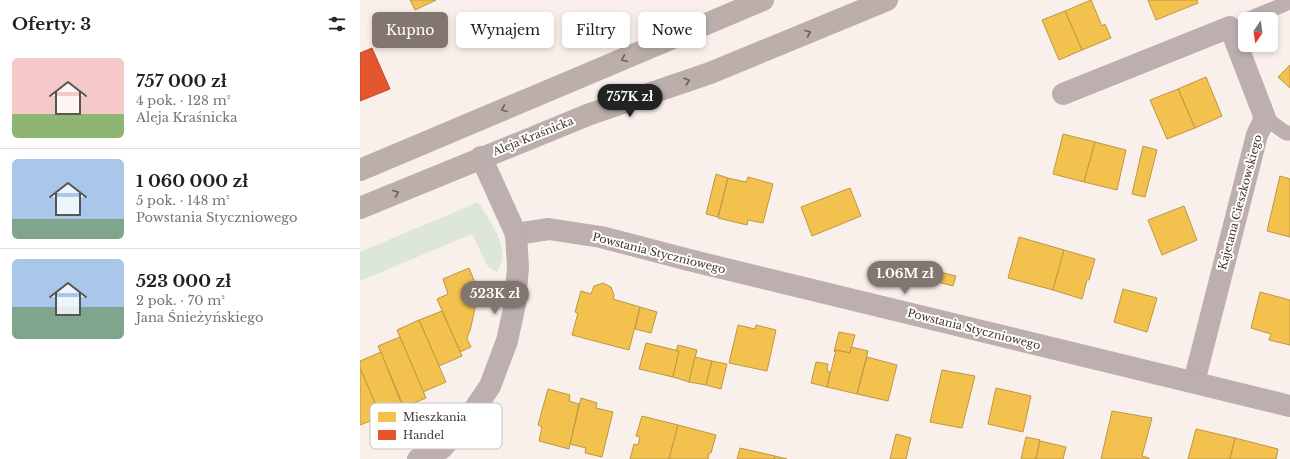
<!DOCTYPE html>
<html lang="pl">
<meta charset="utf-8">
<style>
:root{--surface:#fff;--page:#f2f2f2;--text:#202124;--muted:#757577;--line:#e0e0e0;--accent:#837670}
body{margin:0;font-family:"Libre Baskerville",serif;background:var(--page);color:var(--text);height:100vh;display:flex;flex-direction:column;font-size:15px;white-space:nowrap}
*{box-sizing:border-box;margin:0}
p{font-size:13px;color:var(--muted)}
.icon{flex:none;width:22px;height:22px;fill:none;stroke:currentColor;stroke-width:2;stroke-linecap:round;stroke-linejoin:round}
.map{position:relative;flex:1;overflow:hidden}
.drawer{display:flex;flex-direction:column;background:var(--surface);width:360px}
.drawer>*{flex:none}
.banner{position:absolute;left:12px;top:12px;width:380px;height:36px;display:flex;gap:8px}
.needle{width:26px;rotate:193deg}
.controls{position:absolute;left:878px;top:12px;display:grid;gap:8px}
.controls a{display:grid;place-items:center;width:40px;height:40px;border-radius:6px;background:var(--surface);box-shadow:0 2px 6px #0003;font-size:20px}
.price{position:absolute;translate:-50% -34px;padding:0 9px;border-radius:14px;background:var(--accent);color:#fff;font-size:13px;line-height:26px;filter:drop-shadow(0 1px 2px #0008)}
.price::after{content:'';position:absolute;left:50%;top:24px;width:12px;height:9px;margin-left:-6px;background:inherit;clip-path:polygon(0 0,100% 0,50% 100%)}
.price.on{background:#222;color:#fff}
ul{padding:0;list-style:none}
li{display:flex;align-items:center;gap:12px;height:100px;padding:0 12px}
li+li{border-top:1px solid var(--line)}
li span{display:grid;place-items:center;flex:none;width:112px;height:80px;border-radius:6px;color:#555}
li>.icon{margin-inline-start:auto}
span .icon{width:48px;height:48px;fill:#fffc;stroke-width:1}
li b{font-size:17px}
h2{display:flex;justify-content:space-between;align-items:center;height:48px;padding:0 12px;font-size:17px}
.chip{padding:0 14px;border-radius:6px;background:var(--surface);box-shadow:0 2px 6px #0003;font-size:14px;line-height:36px}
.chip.on{background:var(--accent);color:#fff}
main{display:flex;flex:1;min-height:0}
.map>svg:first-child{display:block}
.green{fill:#dce7d9}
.homes{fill:#f2c14e;stroke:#be9744}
.shops{fill:#e4572e;stroke:#b44d2e}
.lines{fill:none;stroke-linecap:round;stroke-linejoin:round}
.service{stroke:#bcafad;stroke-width:15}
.minor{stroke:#bcafad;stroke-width:22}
.secondary{stroke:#bbaeab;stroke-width:22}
.oneway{stroke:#6d5f59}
.labels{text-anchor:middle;stroke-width:4;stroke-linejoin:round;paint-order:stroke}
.street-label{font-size:11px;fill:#43352d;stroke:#fff}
.key{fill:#fff;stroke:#c7c2c0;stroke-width:1}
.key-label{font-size:11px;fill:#43352d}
</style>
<main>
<section class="drawer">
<h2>Oferty: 3<svg class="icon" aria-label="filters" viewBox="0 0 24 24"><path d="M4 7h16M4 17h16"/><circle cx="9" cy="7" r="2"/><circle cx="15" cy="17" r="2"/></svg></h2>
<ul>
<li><span style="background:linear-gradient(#f6c9c9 70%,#8fb573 0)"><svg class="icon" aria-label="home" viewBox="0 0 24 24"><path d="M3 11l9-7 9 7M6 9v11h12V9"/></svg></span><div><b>757 000 zł</b><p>4 pok. · 128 m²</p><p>Aleja Kraśnicka</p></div></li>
<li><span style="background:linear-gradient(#a9c7e8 75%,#7fa58c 0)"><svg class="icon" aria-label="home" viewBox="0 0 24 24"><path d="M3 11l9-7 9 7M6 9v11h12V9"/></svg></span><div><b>1 060 000 zł</b><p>5 pok. · 148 m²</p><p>Powstania Styczniowego</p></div></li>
<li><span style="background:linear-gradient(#a9c7e8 60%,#7fa58c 0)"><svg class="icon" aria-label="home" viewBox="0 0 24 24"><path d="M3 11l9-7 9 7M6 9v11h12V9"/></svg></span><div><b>523 000 zł</b><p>2 pok. · 70 m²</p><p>Jana Śnieżyńskiego</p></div></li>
</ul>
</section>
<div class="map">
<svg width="930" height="459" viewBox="0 0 930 459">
<rect width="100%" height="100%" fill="#f9f0ec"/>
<path class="green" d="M118 202C127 216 142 237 142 254 143 260 140 266 137 272L128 267 112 234 0 281V252Z"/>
<g class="homes">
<polygon points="50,0 76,0 55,10"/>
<polygon points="731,0 742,26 745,24 751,38 722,50 705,11"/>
<polygon points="788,0 837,0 838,3 796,20"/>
<polygon points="705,11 722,50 699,60 682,20"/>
<polygon points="930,65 930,88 918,77"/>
<polygon points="846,77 862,116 835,128 818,89"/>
<polygon points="818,89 835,128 807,139 790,100"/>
<polygon points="703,134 735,142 724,182 693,174"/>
<polygon points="735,142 766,150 757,190 724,182"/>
<polygon points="783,146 797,150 785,197 772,194"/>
<polygon points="356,174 368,178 358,217 346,214"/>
<polygon points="920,176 930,179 930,237 907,231"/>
<polygon points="388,177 413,184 403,223 388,220 387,225 358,218 368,178 386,182"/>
<polygon points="490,188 501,216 452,236 441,207"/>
<polygon points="824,206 837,240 802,255 788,220"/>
<polygon points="659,237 704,250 693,290 648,278"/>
<polygon points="704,250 735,259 729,280 727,280 722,299 693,290"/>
<polygon points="109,268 116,285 120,286 110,331 109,332 107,339 111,347 100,352 77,299 88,294 83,279"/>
<polygon points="576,271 596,276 593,286 574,281"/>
<polygon points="243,283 251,287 254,295 253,299 280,307 269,350 212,335 218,313 215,312 221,291 231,294 234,286"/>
<polygon points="763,289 797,298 787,332 754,322"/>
<polygon points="900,292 930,300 930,345 909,340 911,334 891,328"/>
<polygon points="280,307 297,312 291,333 275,329"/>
<polygon points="82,311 102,356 79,366 59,320"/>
<polygon points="59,320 86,382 63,392 37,330"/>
<polygon points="378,325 395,329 396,325 416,330 407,371 369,363"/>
<polygon points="479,332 495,335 490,353 476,350 475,352 474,351"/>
<polygon points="40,337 66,398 44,407 18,346"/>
<polygon points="286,343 319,351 313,377 279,369"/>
<polygon points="318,345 337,350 329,382 313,377 319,351 316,351"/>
<polygon points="491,347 508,351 497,394 467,387 476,350 490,353"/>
<polygon points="21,352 45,413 33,418 30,410 20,415 0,368 0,361"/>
<polygon points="335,357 352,361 346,385 329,382"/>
<polygon points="507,357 537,365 528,401 497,394"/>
<polygon points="352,361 367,364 361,389 346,385"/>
<polygon points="456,362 468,364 467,371 470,372 467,387 451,383"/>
<polygon points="0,368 21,417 0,425"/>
<polygon points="582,370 615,376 602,428 570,422"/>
<polygon points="636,388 671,396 663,432 628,424"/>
<polygon points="188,389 210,395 209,401 219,404 209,449 179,441 182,427 178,425"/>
<polygon points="221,398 237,403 236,408 253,412 242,457 225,453 226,448 210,444"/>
<polygon points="752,411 792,418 782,456 789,458 789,459 741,459"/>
<polygon points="282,416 318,425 309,459 270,459 274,444 278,445 280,437 276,436"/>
<polygon points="318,425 356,435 351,453 349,453 348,459 309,459"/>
<polygon points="836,429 875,438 870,459 828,459"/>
<polygon points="536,434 551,438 546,459 530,459"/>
<polygon points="666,437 680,440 676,459 661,459"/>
<polygon points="875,438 918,449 916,459 870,459"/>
<polygon points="680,441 706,447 703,459 676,459"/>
<polygon points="380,448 415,456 414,459 377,459"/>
<polygon points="415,456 427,459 414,459"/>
</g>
<polygon class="shops" points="12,48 30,89 0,101 0,53"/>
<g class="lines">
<g class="service">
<polyline points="889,19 930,2"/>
<polyline points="905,118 926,133 930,133"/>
</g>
<g class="minor">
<polyline points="703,94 870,27 905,118 897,135 834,382"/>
<polyline points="156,234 189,229 241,237 329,260 930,406"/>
<polyline points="58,459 81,449 103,426 130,386 147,341 155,304 158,267 156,234 121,157"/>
</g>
<g class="secondary">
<polyline points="0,170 403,0"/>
<polyline points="0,208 230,114 350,73 527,0"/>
</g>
</g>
<defs><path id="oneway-chevron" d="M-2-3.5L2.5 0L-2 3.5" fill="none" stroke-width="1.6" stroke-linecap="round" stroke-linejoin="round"/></defs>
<g class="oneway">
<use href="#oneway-chevron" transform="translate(448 33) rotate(-22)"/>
<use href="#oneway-chevron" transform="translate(264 59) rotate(157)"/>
<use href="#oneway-chevron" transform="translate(327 81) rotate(-19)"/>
<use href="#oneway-chevron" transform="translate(144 109) rotate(157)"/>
<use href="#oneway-chevron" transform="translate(36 193) rotate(-23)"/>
</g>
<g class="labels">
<g class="street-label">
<text transform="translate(173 136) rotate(-22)" y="4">Aleja Kraśnicka</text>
<text transform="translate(880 202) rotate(-75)" y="4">Kajetana Cieszkowskiego</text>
<text transform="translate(299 253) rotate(14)" y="4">Powstania Styczniowego</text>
<text transform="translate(614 329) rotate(14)" y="4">Powstania Styczniowego</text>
</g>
</g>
<rect x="10" y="403" width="132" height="46" rx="6" class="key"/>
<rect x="18" y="412" width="18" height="10" fill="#f2c14e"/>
<rect x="18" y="430" width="18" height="10" fill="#e4572e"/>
<g class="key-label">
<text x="43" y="421">Mieszkania</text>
<text x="43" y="439">Handel</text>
</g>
</svg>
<div class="controls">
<a><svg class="needle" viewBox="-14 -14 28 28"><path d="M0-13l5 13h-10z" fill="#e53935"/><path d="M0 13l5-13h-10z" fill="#757577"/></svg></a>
</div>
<b class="price on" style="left:270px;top:118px">757K zł</b>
<b class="price" style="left:545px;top:295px">1.06M zł</b>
<b class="price" style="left:135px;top:315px">523K zł</b>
<div class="banner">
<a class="chip on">Kupno</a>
<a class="chip">Wynajem</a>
<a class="chip">Filtry</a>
<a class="chip">Nowe</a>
</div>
</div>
</main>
